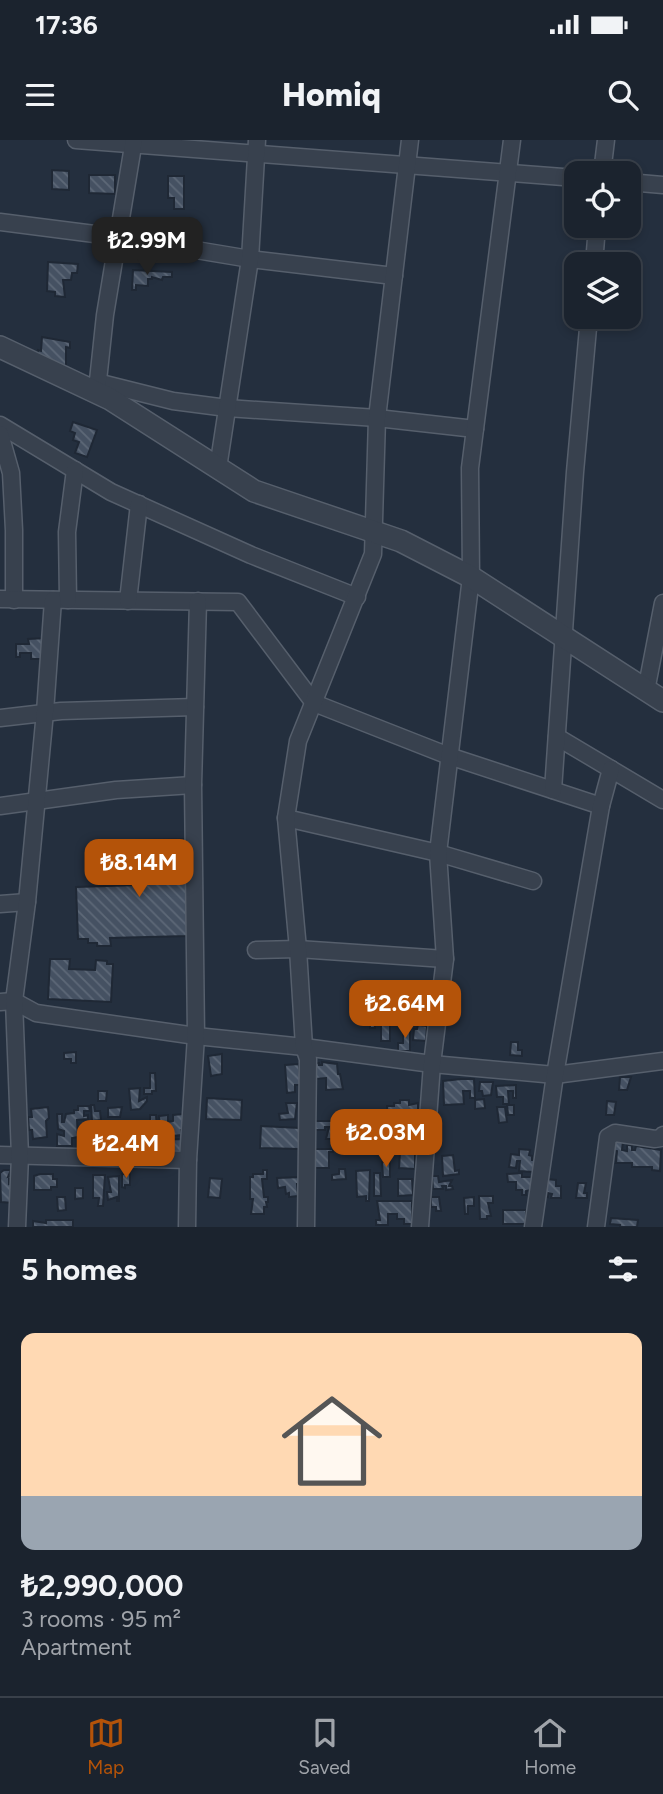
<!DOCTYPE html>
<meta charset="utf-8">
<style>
:root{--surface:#1b232e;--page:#282f3a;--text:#f1f3f6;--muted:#a0a4aa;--line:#39404a;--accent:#b45309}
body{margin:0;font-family:Figtree,sans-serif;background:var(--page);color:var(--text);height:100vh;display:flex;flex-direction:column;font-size:26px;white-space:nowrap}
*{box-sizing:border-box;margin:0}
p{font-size:23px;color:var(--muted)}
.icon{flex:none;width:38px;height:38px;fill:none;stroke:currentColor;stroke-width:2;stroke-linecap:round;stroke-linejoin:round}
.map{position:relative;height:1087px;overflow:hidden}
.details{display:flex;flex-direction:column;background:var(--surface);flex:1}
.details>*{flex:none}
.controls{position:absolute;left:564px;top:21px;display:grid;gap:14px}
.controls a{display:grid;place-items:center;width:77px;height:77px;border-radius:14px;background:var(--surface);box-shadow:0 4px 10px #0003,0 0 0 2px var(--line);font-size:35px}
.price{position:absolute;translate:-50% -60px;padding:0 16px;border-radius:14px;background:var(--accent);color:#fff;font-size:23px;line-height:46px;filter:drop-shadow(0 2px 4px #0008)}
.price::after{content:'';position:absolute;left:50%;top:42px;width:21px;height:16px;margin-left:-10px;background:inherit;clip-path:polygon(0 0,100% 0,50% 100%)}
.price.current{background:#222;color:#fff}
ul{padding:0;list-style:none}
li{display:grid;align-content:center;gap:14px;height:371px;padding:0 21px}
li+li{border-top:2px solid var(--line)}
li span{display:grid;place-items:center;height:217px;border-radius:14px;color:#555}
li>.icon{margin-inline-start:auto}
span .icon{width:126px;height:126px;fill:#fffc;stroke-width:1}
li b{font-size:30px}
h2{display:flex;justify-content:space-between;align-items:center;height:84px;padding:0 21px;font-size:30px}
.status{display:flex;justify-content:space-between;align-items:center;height:49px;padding:0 35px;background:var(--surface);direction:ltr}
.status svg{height:19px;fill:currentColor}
header{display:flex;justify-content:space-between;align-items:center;height:91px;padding:0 21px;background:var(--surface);font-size:32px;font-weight:800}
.menu{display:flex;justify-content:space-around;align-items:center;height:98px;border-top:2px solid var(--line);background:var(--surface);font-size:19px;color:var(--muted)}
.menu a{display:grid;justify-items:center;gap:4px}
.menu .current{color:var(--accent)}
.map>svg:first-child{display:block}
.building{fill:url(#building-back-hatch);stroke:#1f2835;stroke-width:2}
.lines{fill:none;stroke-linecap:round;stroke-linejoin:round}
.minor-casing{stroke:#565f6c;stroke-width:19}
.tertiary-casing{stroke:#565f6c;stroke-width:24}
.minor{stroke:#38414e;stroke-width:16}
.tertiary{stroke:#38414e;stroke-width:21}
</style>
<div class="status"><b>17:36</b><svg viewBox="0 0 49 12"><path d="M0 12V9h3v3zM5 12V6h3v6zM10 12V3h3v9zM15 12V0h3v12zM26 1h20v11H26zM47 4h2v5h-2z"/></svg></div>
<header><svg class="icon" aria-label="menu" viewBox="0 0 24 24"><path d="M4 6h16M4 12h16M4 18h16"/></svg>Homiq<svg class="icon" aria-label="search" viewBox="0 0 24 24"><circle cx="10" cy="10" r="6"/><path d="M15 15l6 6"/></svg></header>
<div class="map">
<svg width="663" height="1087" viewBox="0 0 663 1087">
<defs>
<pattern id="building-back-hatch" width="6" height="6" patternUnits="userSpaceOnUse" patternTransform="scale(1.75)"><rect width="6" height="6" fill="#455162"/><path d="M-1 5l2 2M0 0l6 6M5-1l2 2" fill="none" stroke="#5d6877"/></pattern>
</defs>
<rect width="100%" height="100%" fill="#242f3e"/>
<g class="building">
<polygon points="52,30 69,31 69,50 52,49"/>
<polygon points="89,35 115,35 115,54 89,53"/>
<polygon points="168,36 184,36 184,69 174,69 174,58 168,58"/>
<polygon points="48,122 78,124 77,133 72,133 71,140 63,140 65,157 55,156 55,152 47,151"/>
<polygon points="133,130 172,132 172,137 163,137 162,140 152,137 152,139 148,139 148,146 136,145 136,150 132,150"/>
<polygon points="42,197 70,202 70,208 66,207 66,230 37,223 38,210 41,211"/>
<polygon points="73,282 97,290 87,317 75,313 79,302 73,300 75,293 70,291"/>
<polygon points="46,498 43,519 31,519 31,513 20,513 20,517 16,517 16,504 29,504 28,499"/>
<polygon points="184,699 184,712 166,713 166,726 169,725 169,720 186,720 188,796 110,798 111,806 97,806 97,803 88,803 88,799 78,799 76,747 137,745 136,700"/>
<polygon points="50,819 70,819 69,829 95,830 96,820 107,821 107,824 113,824 111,862 48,859"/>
<polygon points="370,873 390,873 390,901 381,901 381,883 375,883 375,888 370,888"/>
<polygon points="403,885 410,885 410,911 398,911 398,903 403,903"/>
<polygon points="418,885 427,886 426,901 413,900 414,889 417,889"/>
<polygon points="511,902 518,902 518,910 522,910 522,916 510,915"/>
<polygon points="76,912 76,923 71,923 71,919 64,919 64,913"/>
<polygon points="222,914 222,934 211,936 208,916"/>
<polygon points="322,922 337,924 338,934 340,934 343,949 326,950 326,938 315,939 314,923 319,923 319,925 322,925"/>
<polygon points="299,924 301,945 295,945 295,952 287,953 285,925"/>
<polygon points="150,933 155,933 156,951 152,951 152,954 144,954 144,948 150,948"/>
<polygon points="620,937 631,937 627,950 619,950"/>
<polygon points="461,939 474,939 475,958 470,958 470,951 463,951 464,964 444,965 443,941"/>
<polygon points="480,942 493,942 491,955 483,956 482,951 479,951"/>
<polygon points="516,945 516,958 513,958 513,951 508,951 509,965 514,965 514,975 508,975 507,964 503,964 503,957 497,957 496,946"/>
<polygon points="140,948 139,961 147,957 147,961 140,969 131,970 129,949"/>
<polygon points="98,951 107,951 106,961 98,961"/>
<polygon points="207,958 242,960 241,980 206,979"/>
<polygon points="484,959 485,968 475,969 475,960"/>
<polygon points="400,960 409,960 409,965 418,963 418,984 412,983 412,978 406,978 406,971 394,971 394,984 387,984 387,966 394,966 394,963 400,963"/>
<polygon points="607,961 616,962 614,975 606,975"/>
<polygon points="286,963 297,963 295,979 280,980 279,974 288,973"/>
<polygon points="91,965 94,965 95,971 100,971 101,980 92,981"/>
<polygon points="78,966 89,966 90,971 84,971 84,976 88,975 88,979 77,980 78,997 72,998 72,1006 57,1006 57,994 64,996 64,991 58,989 57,974 62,974 62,982 64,982 66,974 74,973 74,970 78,970"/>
<polygon points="48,967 49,978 46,981 47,997 33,999 32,990 29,990 28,977 32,977 31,969"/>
<polygon points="122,967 120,977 108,977 108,968"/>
<polygon points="497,967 505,967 507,982 499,983"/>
<polygon points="183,974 184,990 181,990 182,995 161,997 159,976 168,975 168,982 173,981 173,975"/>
<polygon points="150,975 156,975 157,989 149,990 149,993 144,993 144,985 150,985"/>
<polygon points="398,980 411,980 410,991 398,990"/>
<polygon points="314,981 343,981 344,987 348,987 348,991 350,991 350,1002 343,1002 341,991 332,993 332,999 326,999 329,987 325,987 325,990 314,990"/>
<polygon points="107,982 114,982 116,998 119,998 119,990 124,990 124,1001 99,1002 99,985 103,984 103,988 110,988"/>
<polygon points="261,986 300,988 299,1009 260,1008"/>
<polygon points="154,994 157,994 157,1000 181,999 181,1011 159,1012 158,1005 155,1005 156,1010 143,1010 143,1005 152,1005"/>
<polygon points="609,1001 623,1001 622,1010 627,1011 627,1005 632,1005 632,1010 635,1010 636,1006 661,1010 660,1031 652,1030 652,1027 632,1027 632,1023 616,1023 617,1011 609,1010"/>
<polygon points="314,1009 333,1009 333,1012 329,1012 329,1028 314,1028"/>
<polygon points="519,1009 530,1010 529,1015 532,1016 532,1020 535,1020 533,1032 519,1031 520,1021 517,1021 516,1028 509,1027 511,1014 519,1015"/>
<polygon points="406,1010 415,1011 415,1029 399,1028 400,1013 406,1013"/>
<polygon points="453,1015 455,1031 459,1030 459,1034 443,1036 442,1016"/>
<polygon points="382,1022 390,1022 390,1037 383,1037"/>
<polygon points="339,1029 345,1029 346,1039 332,1040 332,1035 339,1034"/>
<polygon points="4,1030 11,1030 8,1037 14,1036 14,1039 9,1039 9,1044 13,1043 13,1063 1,1062 0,1033"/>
<polygon points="263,1030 267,1030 267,1039 262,1039 264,1057 268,1057 268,1062 266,1062 267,1067 264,1067 264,1074 251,1074 253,1059 250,1059 250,1037 253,1037 253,1034 263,1034"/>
<polygon points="370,1030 369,1061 366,1061 366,1056 357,1057 356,1031"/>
<polygon points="374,1033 380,1033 381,1056 374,1056"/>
<polygon points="522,1033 522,1037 532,1037 531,1050 526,1051 526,1055 522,1055 522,1050 516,1050 516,1042 508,1042 507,1034"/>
<polygon points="40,1034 53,1034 53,1039 57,1039 57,1047 51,1047 51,1050 34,1050 34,1036"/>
<polygon points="122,1034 130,1034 130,1045 125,1045 125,1048 122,1047"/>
<polygon points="93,1035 105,1035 103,1066 98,1066 99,1058 93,1058"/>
<polygon points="119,1036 119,1061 117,1061 117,1057 108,1060 107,1052 111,1052 108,1037"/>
<polygon points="432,1036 438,1036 439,1042 452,1040 449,1046 452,1046 453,1049 446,1050 446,1046 442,1046 443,1049 433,1049"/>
<polygon points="301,1037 301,1044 297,1044 298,1056 289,1057 289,1053 286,1054 285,1047 278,1048 277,1038"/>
<polygon points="210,1038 222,1039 220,1058 208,1057"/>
<polygon points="398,1039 412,1039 413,1055 398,1056"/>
<polygon points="546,1039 556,1040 556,1046 561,1046 561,1058 551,1058 552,1054 548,1053 548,1057 542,1056"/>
<polygon points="578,1043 586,1043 584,1053 587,1053 587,1058 576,1058"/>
<polygon points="75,1048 83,1048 83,1058 75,1059"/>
<polygon points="479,1056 493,1056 493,1063 488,1063 491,1076 487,1076 487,1079 480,1079"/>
<polygon points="57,1057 65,1057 66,1070 58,1071"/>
<polygon points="431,1057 439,1057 441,1071 436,1071 436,1067 431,1067"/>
<polygon points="474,1057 474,1066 468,1066 468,1074 465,1074 464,1058"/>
<polygon points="377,1061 412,1061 412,1084 404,1084 404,1079 397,1079 397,1074 388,1074 388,1085 376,1085 376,1080 380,1080"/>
<polygon points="503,1070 526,1070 527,1084 503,1084"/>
<polygon points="611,1078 638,1080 637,1087 620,1087 620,1085 610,1084"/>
<polygon points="46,1080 73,1080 73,1087 33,1087 33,1081 46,1083"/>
</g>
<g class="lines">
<defs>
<g id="minor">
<polyline points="76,0 576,38"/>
<polyline points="602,33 606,0"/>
<polyline points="628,42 663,45"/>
<polyline points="0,82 118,97 250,119 394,136"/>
<polyline points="594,124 597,86"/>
<polyline points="97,242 173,261 227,268 377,278 475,289"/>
<polyline points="97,250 105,175 134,0"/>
<polyline points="0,285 111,352 251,415 357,457"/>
<polyline points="0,294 11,333 14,390 14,460"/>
<polyline points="218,328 250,119 257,0"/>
<polyline points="0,459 238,462 314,563 449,616 601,666"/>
<polyline points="68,460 67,392 75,330"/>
<polyline points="128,461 139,364"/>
<polyline points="646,551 663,463"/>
<polyline points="0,578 61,571 195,567"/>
<polyline points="557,597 663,660"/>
<polyline points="553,650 575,332 589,177"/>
<polyline points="0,666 116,650 193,645"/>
<polyline points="286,678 438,713 533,741"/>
<polyline points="0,764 27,762"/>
<polyline points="256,810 298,809 445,819"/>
<polyline points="0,862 14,861 36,873 196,896 304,907 432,924 555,935 663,921"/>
<polyline points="0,1015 188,1020"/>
<polyline points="17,1087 20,1016 14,861 27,762 45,572 53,460"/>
<polyline points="187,1087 188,1020 196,896 193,645 198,461"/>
<polyline points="306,1087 308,919 304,907 298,809 286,678 298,601 373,414 377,278 410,0"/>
<polyline points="420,1087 432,924 445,819 438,713 471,437 470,328 512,0"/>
<polyline points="533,1087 555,935 601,666 611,629"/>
<polyline points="596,1087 608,997 615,993 655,999 661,998 663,995"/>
</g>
<polyline id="tertiary" points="0,207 110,259 254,351 401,401 471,437 663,561"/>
</defs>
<use href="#minor" class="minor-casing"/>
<use href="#tertiary" class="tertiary-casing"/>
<use href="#minor" class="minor"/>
<use href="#tertiary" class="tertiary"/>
</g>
</svg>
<div class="controls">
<a><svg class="icon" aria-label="locate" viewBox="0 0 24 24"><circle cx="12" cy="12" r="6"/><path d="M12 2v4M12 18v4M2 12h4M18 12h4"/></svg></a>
<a><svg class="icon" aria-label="layers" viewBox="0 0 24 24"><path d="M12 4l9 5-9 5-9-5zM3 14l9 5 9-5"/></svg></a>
</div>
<b class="price current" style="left:147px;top:137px">₺2.99M</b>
<b class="price" style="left:139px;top:759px">₺8.14M</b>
<b class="price" style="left:405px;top:900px">₺2.64M</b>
<b class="price" style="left:386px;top:1029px">₺2.03M</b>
<b class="price" style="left:126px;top:1040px">₺2.4M</b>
</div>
<section class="details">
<h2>5 homes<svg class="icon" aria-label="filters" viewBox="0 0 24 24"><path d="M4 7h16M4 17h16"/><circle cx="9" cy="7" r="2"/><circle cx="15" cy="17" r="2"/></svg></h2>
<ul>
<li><span style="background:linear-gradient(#ffd9b3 75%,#9aa5b1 0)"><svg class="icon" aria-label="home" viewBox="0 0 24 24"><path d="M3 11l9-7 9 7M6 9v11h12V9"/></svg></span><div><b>₺2,990,000</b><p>3 rooms · 95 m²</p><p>Apartment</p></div></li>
</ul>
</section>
<nav class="menu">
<a class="current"><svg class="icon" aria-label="map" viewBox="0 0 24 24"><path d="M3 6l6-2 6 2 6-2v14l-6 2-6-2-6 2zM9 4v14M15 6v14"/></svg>Map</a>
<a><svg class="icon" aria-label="saved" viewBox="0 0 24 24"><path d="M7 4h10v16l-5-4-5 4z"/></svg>Saved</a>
<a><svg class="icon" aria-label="home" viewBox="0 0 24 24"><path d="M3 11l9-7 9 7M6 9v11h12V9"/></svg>Home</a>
</nav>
